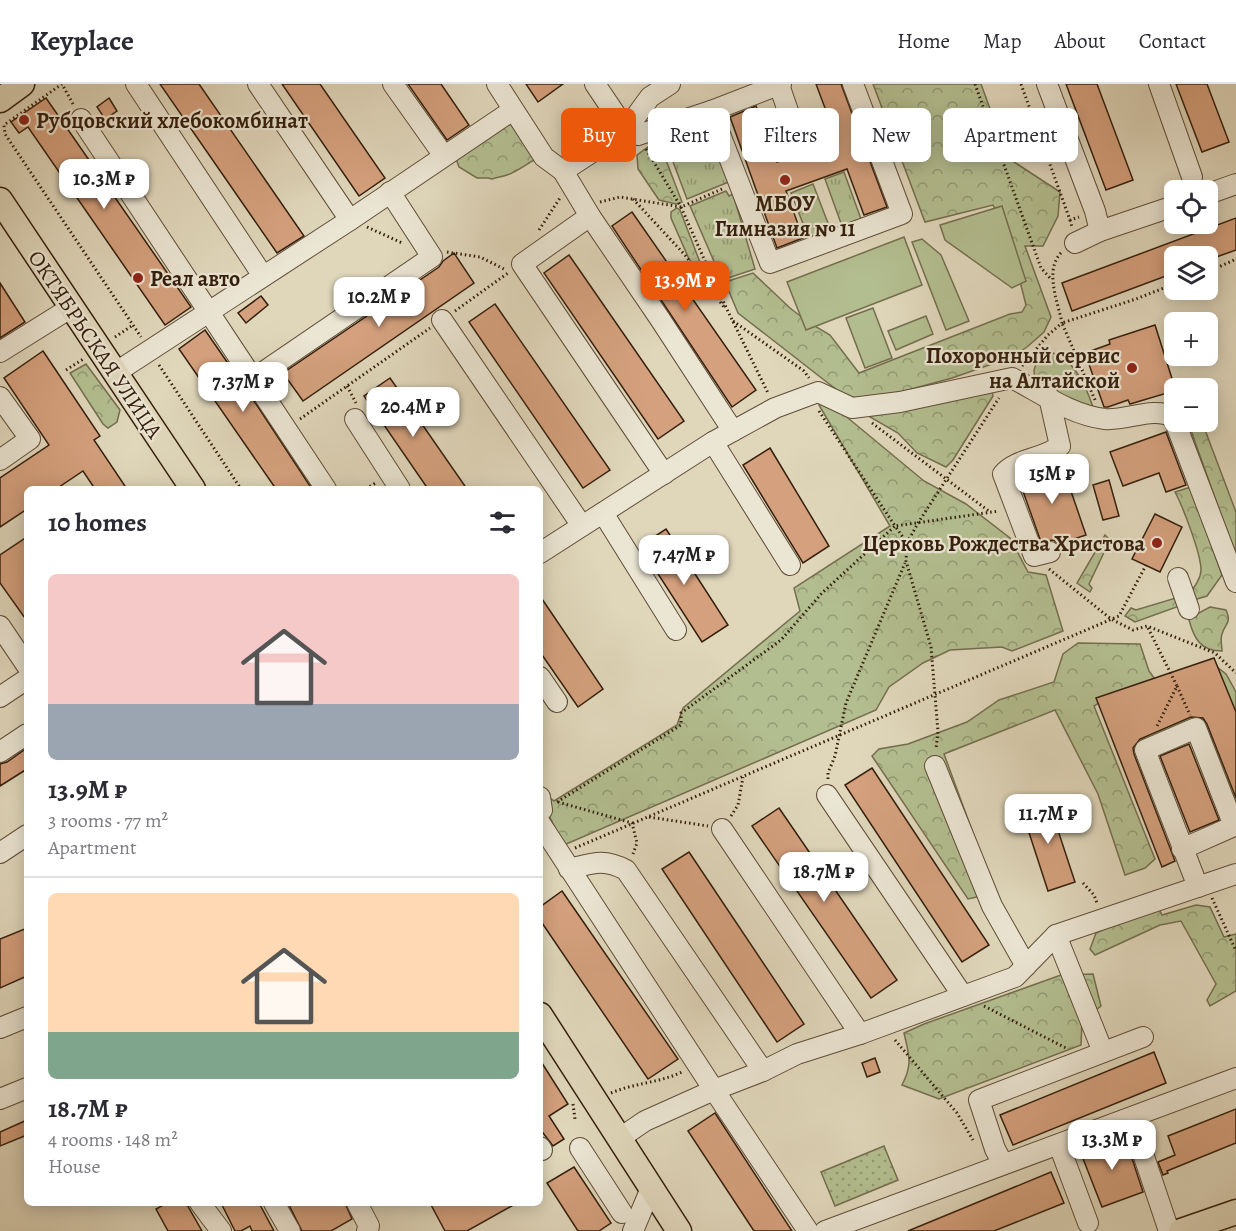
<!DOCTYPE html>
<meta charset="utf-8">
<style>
:root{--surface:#fff;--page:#f7f7f7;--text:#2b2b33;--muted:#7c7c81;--line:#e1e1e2;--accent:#ea580c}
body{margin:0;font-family:Alegreya,serif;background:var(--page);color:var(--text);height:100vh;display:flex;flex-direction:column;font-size:22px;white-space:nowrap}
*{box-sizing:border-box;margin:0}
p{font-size:20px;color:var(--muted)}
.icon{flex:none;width:33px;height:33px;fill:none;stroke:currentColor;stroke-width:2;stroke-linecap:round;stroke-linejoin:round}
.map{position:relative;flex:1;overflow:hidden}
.details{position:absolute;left:24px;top:402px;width:519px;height:720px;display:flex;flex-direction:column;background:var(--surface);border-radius:9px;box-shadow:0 3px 15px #0003}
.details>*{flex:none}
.banner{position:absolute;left:561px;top:24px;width:570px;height:54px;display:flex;gap:12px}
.tools{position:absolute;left:1164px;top:96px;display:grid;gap:12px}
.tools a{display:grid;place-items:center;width:54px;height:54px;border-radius:9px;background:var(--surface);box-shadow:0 3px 15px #0003;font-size:30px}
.price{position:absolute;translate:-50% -51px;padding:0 14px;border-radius:12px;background:#fff;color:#222;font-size:20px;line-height:39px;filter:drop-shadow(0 2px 3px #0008)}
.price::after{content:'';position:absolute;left:50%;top:36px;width:18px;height:14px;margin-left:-9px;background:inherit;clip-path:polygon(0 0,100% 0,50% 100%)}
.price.current{background:var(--accent);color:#fff}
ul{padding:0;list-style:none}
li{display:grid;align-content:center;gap:12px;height:318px;padding:0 24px}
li+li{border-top:2px solid var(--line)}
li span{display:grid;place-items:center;height:186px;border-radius:9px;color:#555}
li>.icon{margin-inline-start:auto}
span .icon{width:108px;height:108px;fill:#fffc;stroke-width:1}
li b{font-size:26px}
h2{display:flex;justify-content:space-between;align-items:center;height:72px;padding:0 24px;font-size:26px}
.pill{padding:0 21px;border-radius:9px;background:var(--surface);box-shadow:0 3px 15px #0003;font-size:21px;line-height:54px}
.pill.current{background:var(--accent);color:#fff}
header{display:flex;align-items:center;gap:36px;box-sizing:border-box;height:84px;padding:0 30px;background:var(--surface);border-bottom:2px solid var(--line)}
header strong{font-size:28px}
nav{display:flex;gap:33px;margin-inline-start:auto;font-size:21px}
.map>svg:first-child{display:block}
.grass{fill:url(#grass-tufts);stroke:#746e4e;stroke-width:1.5}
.forest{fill:url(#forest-crowns);stroke:#746e4e;stroke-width:1.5}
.park{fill:url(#park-dots);stroke:#746e4e;stroke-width:1.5}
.pitch{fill:#b3be90;stroke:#746e4e;stroke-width:1.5}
.building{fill:#d4a07d;stroke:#341f0c;stroke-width:1.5}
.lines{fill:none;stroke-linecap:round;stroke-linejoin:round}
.minor-casing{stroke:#5f4d38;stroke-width:22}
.major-casing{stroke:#341f0c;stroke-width:27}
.path{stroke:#341f0c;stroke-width:3;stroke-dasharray:1.5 3;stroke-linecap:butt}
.minor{stroke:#ebe5d3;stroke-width:20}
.major{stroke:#e0d7bb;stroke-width:24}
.poi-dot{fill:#8f2418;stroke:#ebe5d3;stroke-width:2}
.labels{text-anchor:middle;stroke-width:4.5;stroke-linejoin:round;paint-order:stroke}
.poi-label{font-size:22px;font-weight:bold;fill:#341f0c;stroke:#ebe5d3;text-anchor:start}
.street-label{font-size:22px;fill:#341f0c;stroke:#ebe5d3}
</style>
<header>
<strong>Keyplace</strong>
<nav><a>Home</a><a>Map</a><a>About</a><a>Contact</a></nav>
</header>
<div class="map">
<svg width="1236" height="1147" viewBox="0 0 1236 1147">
<defs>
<pattern id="grass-tufts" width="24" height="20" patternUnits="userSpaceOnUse" patternTransform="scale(1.5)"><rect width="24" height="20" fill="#b3be90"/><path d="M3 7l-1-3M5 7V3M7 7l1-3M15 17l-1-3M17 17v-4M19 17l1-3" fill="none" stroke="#929a74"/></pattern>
<pattern id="forest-crowns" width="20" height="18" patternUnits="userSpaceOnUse" patternTransform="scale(1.5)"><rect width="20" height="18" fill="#b3be90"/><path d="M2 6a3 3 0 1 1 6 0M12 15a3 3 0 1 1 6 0" fill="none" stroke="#929a74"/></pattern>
<pattern id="park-dots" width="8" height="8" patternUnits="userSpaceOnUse" patternTransform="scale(1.5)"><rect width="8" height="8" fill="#b3be90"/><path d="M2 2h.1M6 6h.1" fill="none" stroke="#929a74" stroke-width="1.8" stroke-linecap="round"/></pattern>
</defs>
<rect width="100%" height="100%" fill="#e0d7bb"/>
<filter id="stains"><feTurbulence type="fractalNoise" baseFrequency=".00333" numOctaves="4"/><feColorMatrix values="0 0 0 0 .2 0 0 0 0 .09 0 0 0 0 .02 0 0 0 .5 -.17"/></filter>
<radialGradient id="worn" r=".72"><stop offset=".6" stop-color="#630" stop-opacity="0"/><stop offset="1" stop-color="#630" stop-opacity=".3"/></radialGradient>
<g class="grass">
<polygon points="706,39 731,97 687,115 663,51"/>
<polygon points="844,88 861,135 842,142 825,95"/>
<polygon points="813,100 831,147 809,155 791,109"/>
<polygon points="726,107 729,112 733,110 755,185 722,196 690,122"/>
</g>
<g class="forest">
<polygon points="873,0 981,0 1008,74 1060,108 1058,132 1043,162 1025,162 1051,233 1044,248 1027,263 1012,273 952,294 875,315 846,313 738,229 725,198 753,189 790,224 808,238 830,251 859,289 1010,230 1022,228 1026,221 1014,174 1013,161 993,121 925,138"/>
<path d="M512 34 534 76C527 80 514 89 507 91 502 93 498 93 492 95L488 94H477L459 83 455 72Z"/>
<polygon points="655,62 661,63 682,118 676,120 659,116 638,85 637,71 648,63"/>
<polygon points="677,124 680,126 701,181 693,180 689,175 671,134 671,128"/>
<path d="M1053 269C1075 276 1086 303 1093 323L1090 326 1035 298 1034 286 1037 277Z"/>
<polygon points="86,280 120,326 117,338 108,344 103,340 70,289"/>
<polygon points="992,307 993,312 953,376 946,383 917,369 898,349 870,333 873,326"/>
<polygon points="825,315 924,397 966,420 1010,454 1028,488 1046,491 1063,547 1012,567 1002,563 950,566 923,579 889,603 876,626 564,761 549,732 549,713 554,717 677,641 683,624 800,527 794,504 890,442 819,321"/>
<polygon points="1188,338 1202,338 1236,428 1236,473"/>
<path d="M1191 403 1222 491 1207 512 1190 517 1188 511C1194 504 1201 495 1201 486 1201 470 1183 423 1175 408Z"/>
<polygon points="1105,451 1110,456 1089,500 1092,504 1090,508 1077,499"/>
<polygon points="1179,513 1185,520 1135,538 1125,532 1131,524 1136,526"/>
<path d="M1210 523 1226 526C1232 540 1225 539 1222 550 1220 555 1222 562 1222 567 1200 567 1194 554 1189 536L1193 532Z"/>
<polygon points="1078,559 1140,560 1149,587 1157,598 1212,579 1226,590 1236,608 1236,720 1202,635 1172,648 1142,656 1105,615 1094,622 1155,775 1145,784 1125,791 1098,710 1055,626 944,670 995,809 968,815 872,672 879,665 908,660 967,638 999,616 1054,598 1063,570"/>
<polygon points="1157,821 1162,831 1196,821 1210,823 1224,853 1236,850 1236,907 1210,922 1207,916 1216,900 1181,837 1160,841 1095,871 1090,865 1096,849"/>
<path d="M1093 890 1101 922 1082 937 1081 961 939 1015 902 1001C913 980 909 971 904 949L924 940 1061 891Z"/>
</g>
<polygon class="park" points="884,1062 898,1096 835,1122 821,1088"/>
<g class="pitch">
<polygon points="1002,122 1026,197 1012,204 945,156 940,141"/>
<polygon points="904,153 922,201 806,246 787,198"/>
<polygon points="922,155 941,171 969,237 946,246 912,158"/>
<polygon points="873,224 892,274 865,284 846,234"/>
<polygon points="926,232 933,250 896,266 888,247"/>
</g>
<g class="building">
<polygon points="160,0 199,0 304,152 277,169"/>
<polygon points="282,0 320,0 385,94 359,112"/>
<polygon points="408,0 441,0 469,41 447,56"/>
<polygon points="526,0 563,0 538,18"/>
<polygon points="816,0 841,0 887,123 864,131 847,85 786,107 803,154 777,164 730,33 756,22 777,78 837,56"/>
<polygon points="1066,0 1097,0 1133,96 1106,106"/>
<polygon points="1176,0 1207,0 1229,58 1202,68"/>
<polygon points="46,14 191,223 165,241 28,43 19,49 11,38"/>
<polygon points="109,14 117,27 105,35 97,23"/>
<polygon points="632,128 756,306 732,323 612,142"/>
<polygon points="1236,134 1236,166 1208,176 1208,172 1174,172 1174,189 1072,227 1062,199"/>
<polygon points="454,169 474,199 303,317 283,289 439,183 443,177"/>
<polygon points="569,171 684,337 658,355 544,189"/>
<polygon points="0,199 25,238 0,254"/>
<polygon points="261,212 268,221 246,239 238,229"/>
<polygon points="495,220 610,386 583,404 469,238"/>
<polygon points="1155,241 1175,304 1174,307 1130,320 1128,316 1108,323 1104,323 1085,269 1110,260 1109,256"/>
<polygon points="205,246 254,317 312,405 276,405 179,265"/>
<polygon points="43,267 100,352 94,356 127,405 95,405 83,387 56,405 27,405 27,425 0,443 0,394 49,361 4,294"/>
<polygon points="390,294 467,405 428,405 364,312"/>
<polygon points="1166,348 1186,401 1166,408 1159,389 1123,402 1110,368"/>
<polygon points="770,364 829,462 803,479 743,381"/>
<polygon points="1061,378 1086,451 1059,460 1053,456 1041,458 1018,393"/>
<polygon points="1109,396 1119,432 1103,436 1093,401"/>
<polygon points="1155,430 1182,443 1160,488 1132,475"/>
<polygon points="666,445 728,541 702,558 640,462"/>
<polygon points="27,453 27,537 0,499 0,471"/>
<polygon points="540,512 603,605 578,623 540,568"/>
<polygon points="1214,574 1236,628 1236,714 1207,640 1203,634 1191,633 1140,655 1133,664 1134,670 1175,777 1162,783 1096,614"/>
<polygon points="1189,660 1219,736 1190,748 1160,672"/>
<polygon points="27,664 27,685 0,702 0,680 7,678"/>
<polygon points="872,684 989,861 962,878 845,701"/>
<polygon points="1048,716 1075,798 1048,807 1021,724"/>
<polygon points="779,724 897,896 871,914 752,742"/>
<polygon points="689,768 804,940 777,958 662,785"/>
<polygon points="562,807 678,975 648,995 540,836 540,823"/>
<polygon points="27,844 27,892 0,904 0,855"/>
<polygon points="1154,968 1166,999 1013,1061 1000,1031"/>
<polygon points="875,974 880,988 867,993 862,979"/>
<polygon points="540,976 568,1020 549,1032 564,1055 553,1062 540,1045"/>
<polygon points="1236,1025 1236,1059 1167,1087 1168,1089 1163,1091 1158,1078 1175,1071 1168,1052"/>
<polygon points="715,1029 792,1147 754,1147 688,1047"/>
<polygon points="27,1036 27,1051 0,1062 0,1048"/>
<polygon points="1124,1050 1143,1108 1102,1123 1080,1067"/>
<polygon points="574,1083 611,1139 599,1147 578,1147 547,1099"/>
<polygon points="1051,1088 1064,1119 994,1147 908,1147"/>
<polygon points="167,1119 186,1119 202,1147 168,1147 156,1125"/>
<polygon points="221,1119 259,1119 274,1147 252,1147 250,1142 241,1147 235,1147"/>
<polygon points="288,1119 345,1119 352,1135 331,1147 302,1147"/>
<polygon points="430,1119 517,1119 467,1147 445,1147"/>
</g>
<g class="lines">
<defs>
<g id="minor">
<polyline points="136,0 263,192"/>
<polyline points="258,0 350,136"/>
<polyline points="393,0 444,72"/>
<polyline points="497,0 544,73 563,87 626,46 595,0"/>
<polyline points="670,0 650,13 626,46 638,51 711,27 781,0"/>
<polyline points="1047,0 1095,127 1100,147 1174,122"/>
<polyline points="1159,0 1192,93"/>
<polyline points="779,1 795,47"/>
<polyline points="711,27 770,179 902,130 853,0"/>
<polyline points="81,35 326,405"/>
<polyline points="563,87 590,132 660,235 733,347"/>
<polyline points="1208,110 1236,100"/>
<polyline points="590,132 522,180 664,390"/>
<polyline points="1075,159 1100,147"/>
<polyline points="442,236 582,442"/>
<polyline points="0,268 72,223"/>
<polyline points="115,289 350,136 513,26"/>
<polyline points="253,295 432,173 390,108"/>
<polyline points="0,313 30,355 0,376"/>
<path d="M1049 313 1060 362C1043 375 1017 374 1003 390L1034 472 1050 468"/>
<polyline points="355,335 400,405"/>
<polyline points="1175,338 1236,498"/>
<polyline points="713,358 790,481"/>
<polyline points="603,429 676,546"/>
<path d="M540 469 713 358 775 324 818 308 852 324 900 318 1012 294C1041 309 1071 331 1105 335 1127 337 1153 322 1173 333L1174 337"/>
<polyline points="1178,494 1189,525"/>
<polyline points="0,542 27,582"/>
<polyline points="540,593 557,618"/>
<polyline points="0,613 27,595"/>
<polyline points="0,668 27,650"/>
<polyline points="935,682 992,822 1026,882"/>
<polyline points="827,711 963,912"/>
<polyline points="540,713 542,726 540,728"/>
<polyline points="540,739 714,1006 808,1147"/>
<polyline points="722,745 860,950"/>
<polyline points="1182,765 1234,742 1196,644 1145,666 1198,803"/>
<polyline points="0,769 27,751"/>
<path d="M569 785C593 779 604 774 626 786L763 987"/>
<polyline points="1056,851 1103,968"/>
<polyline points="0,944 27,933"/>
<polyline points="0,1015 27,1004"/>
<polyline points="1131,1034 1169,1147"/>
<polyline points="620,1054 645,1037 714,1006 763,987 797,970 860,950 1015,893 1056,851 1236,790"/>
<polyline points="1059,1061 1088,1139"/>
<polyline points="540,1063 542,1066"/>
<polyline points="580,1064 622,1129"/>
<polyline points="1003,1080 995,1065 979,1016 1143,953"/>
<polyline points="200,1119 221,1147"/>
<polyline points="274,1119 290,1147"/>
<polyline points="357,1119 369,1142 367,1147"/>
<polyline points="633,1147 651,1104"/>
<polyline points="825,1147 1236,994"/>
</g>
<g id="major">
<polyline points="0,16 22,0"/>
<polyline points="0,116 193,405"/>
<polyline points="540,931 679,1147"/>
<polyline points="1181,1147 1236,1128"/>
</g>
</defs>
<use href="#minor" class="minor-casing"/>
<use href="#major" class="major-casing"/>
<g class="path">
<polyline points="975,0 1041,184 1051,195"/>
<polyline points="1021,0 1070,136 1079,133"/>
<polyline points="73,20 62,0 4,41 5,50 141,253"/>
<polyline points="646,65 681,123"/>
<polyline points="722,105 681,123 720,211 768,309"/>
<polyline points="633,115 685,171 724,223"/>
<polyline points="600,118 620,113 681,123"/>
<polyline points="1070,136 1072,143"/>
<polyline points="367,143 402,159"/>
<polyline points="539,146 560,114"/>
<polyline points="447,168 480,173 506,186"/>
<polyline points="1208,188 1236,175"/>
<polyline points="455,227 508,189"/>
<polyline points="733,237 804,287 809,294"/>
<polyline points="115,253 133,241"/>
<polyline points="159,281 241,405"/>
<path d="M1022 282 1048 251 1062 239C1058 218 1043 184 1063 167"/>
<polyline points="66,286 85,274"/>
<polyline points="347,302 356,319"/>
<polyline points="1095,316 1062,239 1136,215 1174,200"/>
<polyline points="819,327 895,442 999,427"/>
<polyline points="300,335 430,244"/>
<polyline points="872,339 990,428"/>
<polyline points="366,405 377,398"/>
<polyline points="907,459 918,439 999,314"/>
<polyline points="1049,485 1111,535 1133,546 1147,542 1215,569 1236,589"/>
<polyline points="1148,544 1177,602 1157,642"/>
<polyline points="1177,602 1190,631"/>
<polyline points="828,695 828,689 835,672 846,619 905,479"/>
<polyline points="557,718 681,641 681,629 781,556 822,509 895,442 907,459 906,477 931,563 938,648 936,665"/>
<polyline points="558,718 632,739 637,759 633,770"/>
<polyline points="731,732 738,721 743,693"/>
<polyline points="649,733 708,742"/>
<polyline points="575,764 1119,532 1146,481"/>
<polyline points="1083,799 1094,811 1097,819"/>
<polyline points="1212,814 1236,867"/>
<polyline points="984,922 1066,964"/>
<polyline points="895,956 957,1029 973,1056"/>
<path d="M611 1009C634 999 659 999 682 988"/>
<polyline points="573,1020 575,1035"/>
</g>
<use href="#minor" class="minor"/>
<use href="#major" class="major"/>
</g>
<g class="poi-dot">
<circle cx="24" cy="36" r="6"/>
<circle cx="785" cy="96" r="6"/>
<circle cx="138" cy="194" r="6"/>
<circle cx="1132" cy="284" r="6"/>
<circle cx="1157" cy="459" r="6"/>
</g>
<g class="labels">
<g class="poi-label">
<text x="36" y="44">Рубцовский хлебокомбинат</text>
<text x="785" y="127" text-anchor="middle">МБОУ<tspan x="785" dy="25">Гимназия № 11</tspan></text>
<text x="150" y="202">Реал авто</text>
<text x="1120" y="279" text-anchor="end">Похоронный сервис<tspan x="1120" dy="25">на Алтайской</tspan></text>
<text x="1145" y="467" text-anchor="end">Церковь Рождества Христова</text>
</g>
<g class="street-label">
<text transform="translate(96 260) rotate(56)" y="8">ОКТЯБРЬСКАЯ УЛИЦА</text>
</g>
</g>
<rect width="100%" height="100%" filter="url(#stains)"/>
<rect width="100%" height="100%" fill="url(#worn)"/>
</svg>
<div class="tools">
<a><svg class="icon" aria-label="locate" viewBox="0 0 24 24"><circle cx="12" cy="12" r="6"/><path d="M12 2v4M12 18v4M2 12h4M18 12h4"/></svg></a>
<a><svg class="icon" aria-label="layers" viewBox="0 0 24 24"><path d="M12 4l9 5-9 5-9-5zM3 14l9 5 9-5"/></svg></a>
<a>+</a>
<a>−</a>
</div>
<b class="price" style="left:104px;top:126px">10.3M ₽</b>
<b class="price current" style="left:685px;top:228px">13.9M ₽</b>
<b class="price" style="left:379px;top:244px">10.2M ₽</b>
<b class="price" style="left:243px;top:329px">7.37M ₽</b>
<b class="price" style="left:413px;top:354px">20.4M ₽</b>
<b class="price" style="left:1052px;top:421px">15M ₽</b>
<b class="price" style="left:684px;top:502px">7.47M ₽</b>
<b class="price" style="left:1048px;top:761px">11.7M ₽</b>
<b class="price" style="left:824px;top:819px">18.7M ₽</b>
<b class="price" style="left:1112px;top:1087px">13.3M ₽</b>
<div class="banner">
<a class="pill current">Buy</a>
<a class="pill">Rent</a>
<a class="pill">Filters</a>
<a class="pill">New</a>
<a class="pill">Apartment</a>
</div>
<section class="details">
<h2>10 homes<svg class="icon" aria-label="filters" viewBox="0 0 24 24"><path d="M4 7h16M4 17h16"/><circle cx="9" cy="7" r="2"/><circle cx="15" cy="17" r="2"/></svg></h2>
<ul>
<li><span style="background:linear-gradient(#f6c9c9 70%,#9aa5b1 0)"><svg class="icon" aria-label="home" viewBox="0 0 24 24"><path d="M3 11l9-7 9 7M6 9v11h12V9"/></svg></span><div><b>13.9M ₽</b><p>3 rooms · 77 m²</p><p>Apartment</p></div></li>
<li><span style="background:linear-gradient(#ffd9b3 75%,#7fa58c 0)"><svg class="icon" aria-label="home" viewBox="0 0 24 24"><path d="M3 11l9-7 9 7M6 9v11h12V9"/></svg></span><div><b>18.7M ₽</b><p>4 rooms · 148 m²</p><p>House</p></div></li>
</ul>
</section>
</div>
